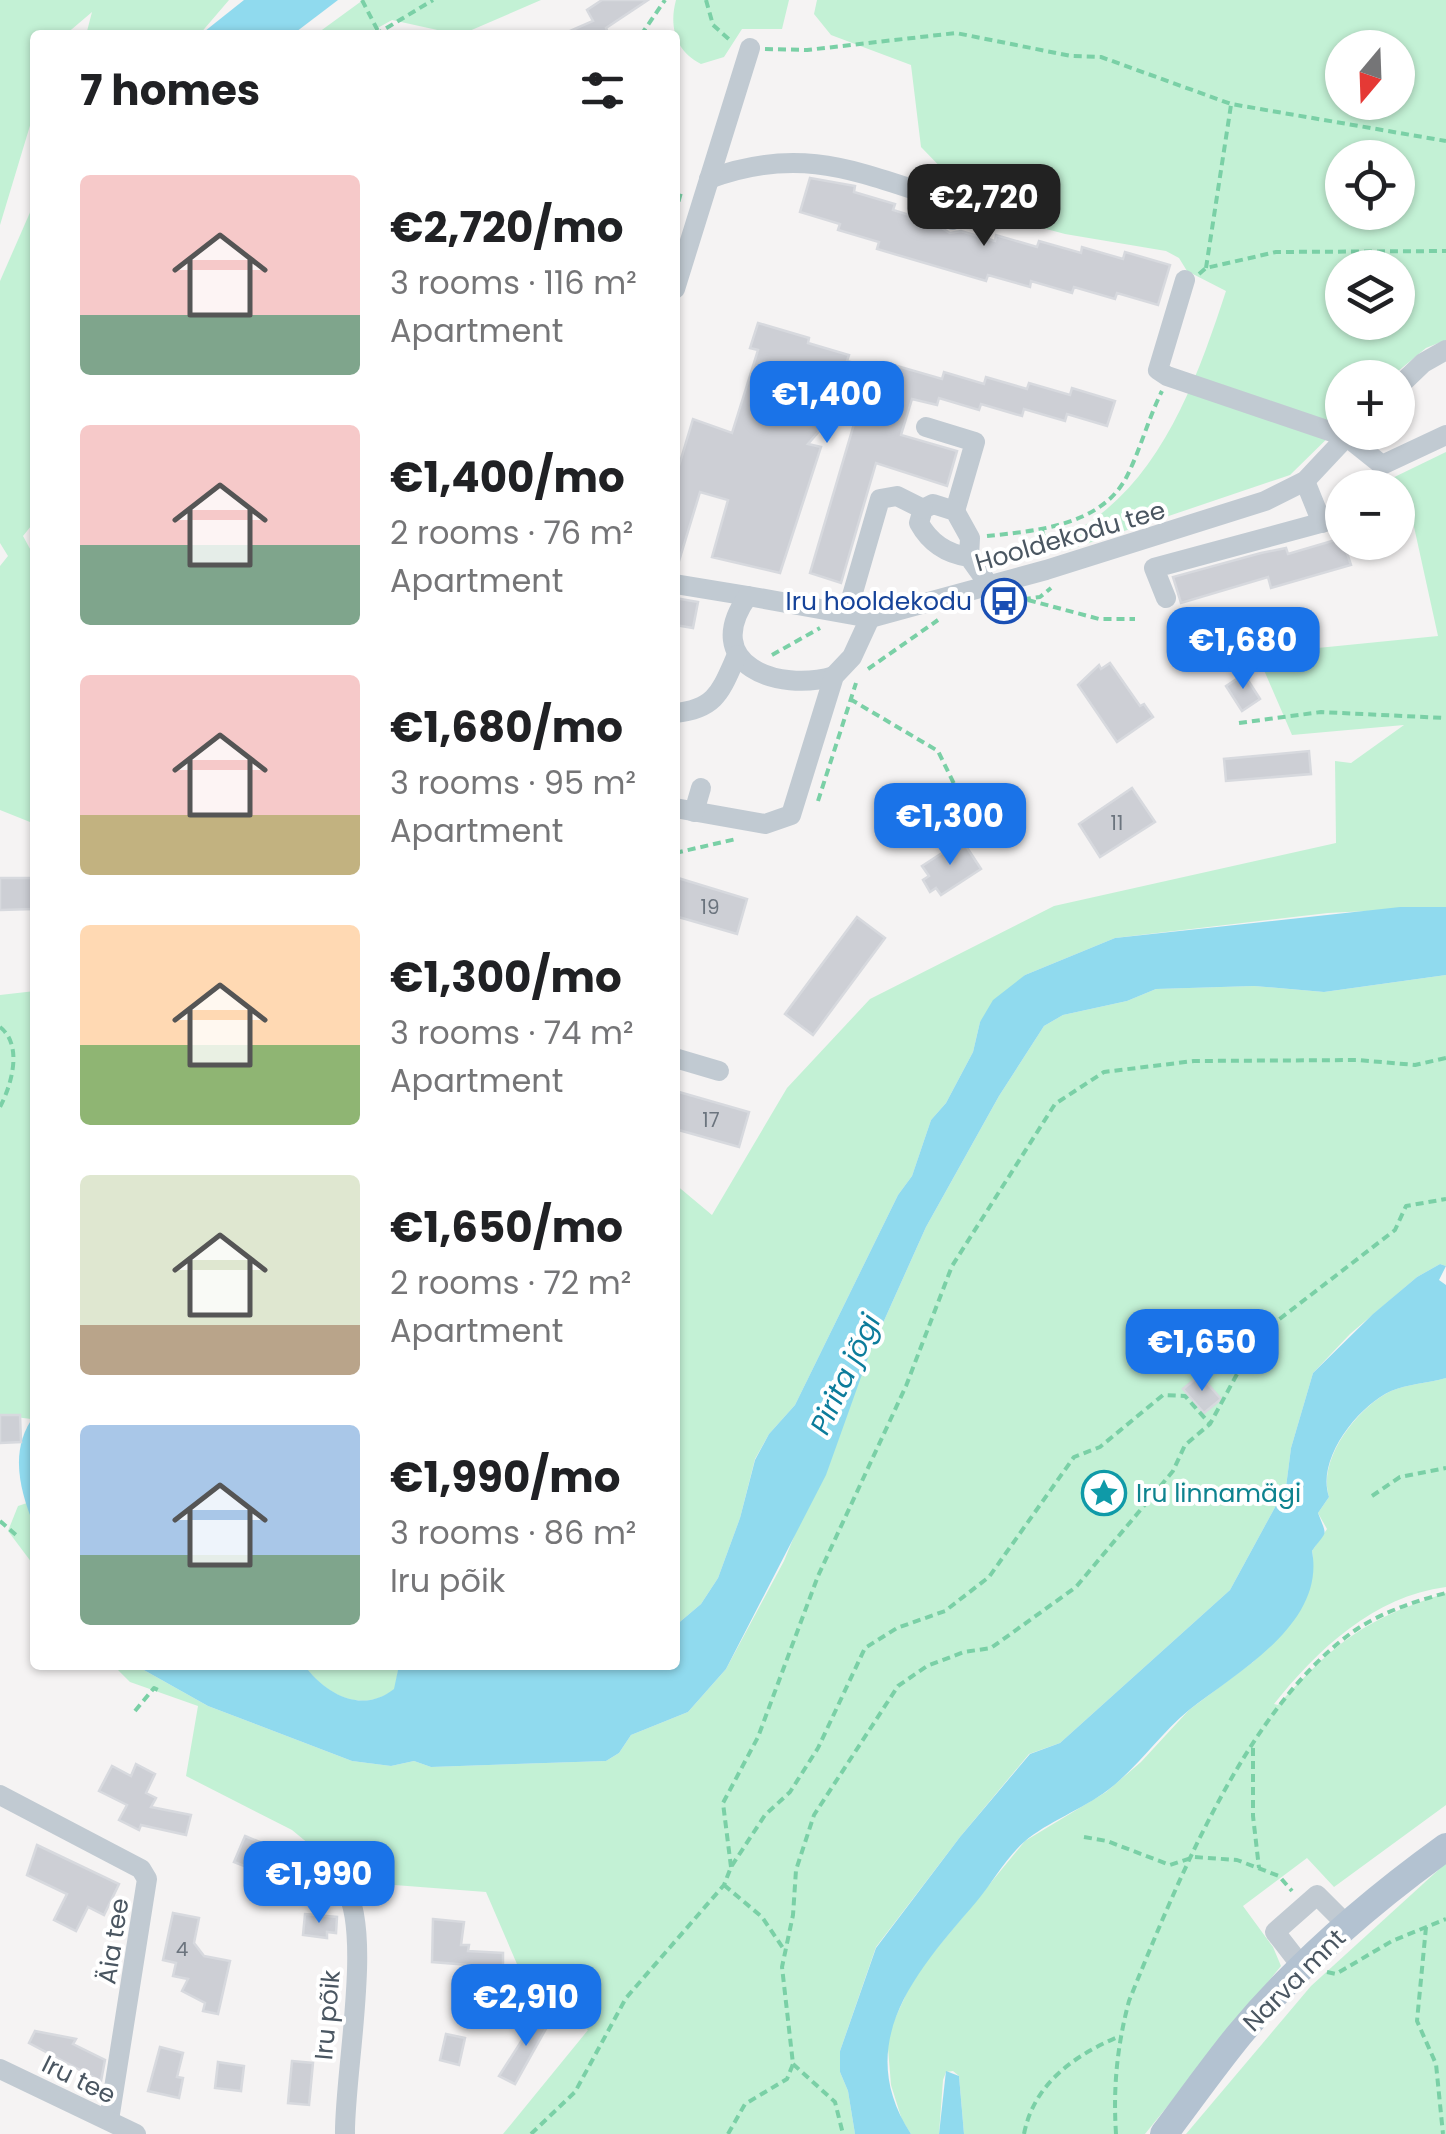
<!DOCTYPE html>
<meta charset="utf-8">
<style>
:root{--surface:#fff;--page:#f2f2f2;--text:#202124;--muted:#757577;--accent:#1a73e8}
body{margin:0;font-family:Poppins,sans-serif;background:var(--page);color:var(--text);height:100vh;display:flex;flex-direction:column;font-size:38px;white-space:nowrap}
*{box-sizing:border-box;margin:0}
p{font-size:32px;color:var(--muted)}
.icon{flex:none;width:55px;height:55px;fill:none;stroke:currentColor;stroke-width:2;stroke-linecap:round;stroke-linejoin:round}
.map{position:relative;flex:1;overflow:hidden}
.panel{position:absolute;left:30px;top:30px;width:650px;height:1640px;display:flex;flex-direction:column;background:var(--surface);border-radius:10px;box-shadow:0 2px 8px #0004}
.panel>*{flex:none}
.needle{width:65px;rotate:199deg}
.tools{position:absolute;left:1325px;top:30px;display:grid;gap:20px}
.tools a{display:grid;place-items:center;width:90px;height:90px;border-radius:50%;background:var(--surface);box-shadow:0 2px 8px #0004;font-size:50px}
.price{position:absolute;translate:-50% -85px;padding:0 22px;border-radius:20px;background:var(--accent);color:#fff;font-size:32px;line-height:65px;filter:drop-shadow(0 2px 5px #0008)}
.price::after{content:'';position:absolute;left:50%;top:60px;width:30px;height:22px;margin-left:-15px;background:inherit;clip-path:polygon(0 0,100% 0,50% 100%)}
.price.active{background:#222;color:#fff}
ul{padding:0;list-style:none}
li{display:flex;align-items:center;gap:30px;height:250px;padding:0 50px}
li span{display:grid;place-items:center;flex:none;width:280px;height:200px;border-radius:10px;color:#555}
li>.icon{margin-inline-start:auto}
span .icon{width:120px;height:120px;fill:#fffc;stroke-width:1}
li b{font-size:42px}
h2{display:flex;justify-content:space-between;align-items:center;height:120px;padding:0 50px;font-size:42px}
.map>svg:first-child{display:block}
.green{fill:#c3f1d5;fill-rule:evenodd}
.water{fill:#90daee}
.building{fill:#cdcfd5;stroke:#d7d9de;stroke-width:2.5}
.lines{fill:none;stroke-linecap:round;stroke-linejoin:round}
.path{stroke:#7ad0a6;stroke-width:4;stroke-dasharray:8 5;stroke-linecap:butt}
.minor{stroke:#c1cad2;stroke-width:20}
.major{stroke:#b3c2d1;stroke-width:28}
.labels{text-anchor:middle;stroke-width:8;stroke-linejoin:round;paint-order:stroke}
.number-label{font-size:20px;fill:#6b747e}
.street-label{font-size:25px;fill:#4a5661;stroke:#fff}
.transit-label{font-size:25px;fill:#164399;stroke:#fff;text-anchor:end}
.culture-label{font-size:25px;fill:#0d838f;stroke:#fff;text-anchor:start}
.water-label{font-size:28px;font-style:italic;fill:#0c7c9b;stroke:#fff}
</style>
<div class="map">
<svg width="1446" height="2134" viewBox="0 0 1446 2134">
<rect width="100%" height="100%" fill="#f5f3f3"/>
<g class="green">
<polygon points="0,0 229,0 199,35 86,35 92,12 65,35 35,35 35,109 0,225"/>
<polygon points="363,0 541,0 460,35 392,20 365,35 315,35"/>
<path d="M676 0H789L782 29H742L724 57 701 64C675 51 669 26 676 0Z"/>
<path d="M817 0H1446V340L1426 348 1391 377 1342 378V424L1290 475 1068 550 1061 546 1062 538C1157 493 1195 385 1226 291L1187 271 1179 258 1166 251 1065 234 984 212 921 147 911 65 831 35 814 14ZM1342 48H1398V102H1342ZM1342 158H1398V212H1342ZM1342 268H1398V322H1342Z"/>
<polygon points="35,201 35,521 23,536 35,558 35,824 0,810 0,566 8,556 0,543 0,281"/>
<polygon points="1446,452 1446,907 1328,913 1115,938 1025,975 980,1022 973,1052 946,1103 931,1120 912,1176 898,1195 795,1405 769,1434 755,1459 740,1518 718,1578 701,1604 675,1626 675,1184 712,1215 787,1088 870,999 1054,906 1336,843 1335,761 1351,763 1404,725 1292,735 1257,654 1438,636 1409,504 1398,496 1398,488 1380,484"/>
<polygon points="1446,975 1446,1266 1440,1264 1417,1277 1350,1334 1313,1373 1291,1448 1286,1487 1230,1590 1060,1743 1029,1754 960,1837 876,1947 840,2051 840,2072 848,2091 855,2134 503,2134 588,2030 523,1978 486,1892 355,1882 292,1830 186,1776 198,1706 130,1682 118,1670 119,1665 135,1665 208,1706 352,1761 391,1766 414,1761 431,1767 606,1761 619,1753 631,1735 688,1712 726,1669 784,1561 870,1352 926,1227 999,1096 1044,1026 1063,1015 1127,1001 1156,989 1254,986 1324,992"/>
<polygon points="35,991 35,1415 31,1419 0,1415 0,995"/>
<path d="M1446 1378V1587C1374 1596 1317 1650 1274 1704L1278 1705C1337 1641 1363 1620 1446 1593V1805L1334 1887 1307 1858 1243 1906 1273 1947 1281 1966 1145 2134H964L959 2076 953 2071 946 2072 943 2080 939 2134H911L902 2120 891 2085 887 2036 915 1975 1025 1841 1106 1792 1141 1762 1189 1710 1253 1662 1287 1628 1313 1557 1312 1551 1327 1529 1318 1513 1329 1497C1317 1459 1358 1407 1391 1391 1407 1384 1429 1383 1446 1378Z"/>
<polygon points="27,1503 35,1528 35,1567 8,1531 18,1506"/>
<path d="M304 1665H399L395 1689C361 1715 325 1694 304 1665Z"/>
<polygon points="1446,1863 1446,2134 1186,2134 1311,1986"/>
</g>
<g class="water">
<polygon points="244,0 338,0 292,35 200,35"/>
<path d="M1400 907H1446V975L1324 992 1254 986 1156 989 1127 1001 1063 1015 1044 1026 999 1096 926 1227 870 1352 826 1475 726 1669 688 1712 631 1735 619 1753 606 1761 431 1767 414 1761 391 1766 352 1761 208 1706 135 1665H304C325 1693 361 1715 394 1689L399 1665H675V1626L701 1604 718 1578 740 1518 755 1460 769 1434 795 1405 898 1195 912 1176 931 1120 946 1103 973 1052 980 1022 993 1000 1025 975 1115 938Z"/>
<path d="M1440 1264 1446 1266 1439 1280 1446 1285V1378C1429 1383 1407 1384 1391 1391 1358 1406 1316 1459 1329 1497L1318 1513C1328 1539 1327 1529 1312 1551 1326 1624 1236 1673 1189 1710 1160 1734 1138 1767 1108 1790 1083 1809 1047 1822 1024 1842 1006 1858 992 1883 977 1901 918 1970 851 2042 911 2134H855L848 2091 840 2072V2051L876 1948 960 1837 1030 1754 1060 1743 1230 1590 1286 1487 1291 1448 1313 1373 1373 1314 1417 1277Z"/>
<path d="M35 1415V1528C20 1492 8 1449 35 1415Z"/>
<polygon points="946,2071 959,2076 964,2134 939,2134"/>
</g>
<g class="building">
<polygon points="602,0 648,0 606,28 609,35 561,35 593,21 587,10"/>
<polygon points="810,178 855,186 854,192 895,204 893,210 932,222 950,233 961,231 995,241 996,235 1037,247 1039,241 1081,253 1082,247 1123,259 1125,252 1170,265 1158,305 1117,293 1115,299 1074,287 1072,293 1031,281 1030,287 988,275 986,281 877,249 879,242 838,230 840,224 800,212"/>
<polygon points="758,323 809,338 808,343 849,355 847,361 885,372 887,363 942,379 944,372 984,384 986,377 1027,389 1029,383 1070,395 1072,388 1115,401 1107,426 1067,414 1065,421 1024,409 1022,416 981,404 979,410 939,398 937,405 912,399 901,435 957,451 947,486 876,463 841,583 810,573 869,373 853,392 837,386 828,421 808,444 821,447 780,573 712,557 728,500 700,492 679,561 675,560 675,479 693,419 732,433 758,350 750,348"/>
<polygon points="1342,538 1351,565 1271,588 1268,577 1181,603 1173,577 1261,553 1286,548 1288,554"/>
<polygon points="675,598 698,602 693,628 675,625"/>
<polygon points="1110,663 1140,706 1144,704 1153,717 1117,742 1078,685 1099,665 1101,669"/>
<polygon points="1244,674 1260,699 1242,711 1226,686"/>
<polygon points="1309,751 1311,774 1226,781 1224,759"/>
<polygon points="1132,788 1155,822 1100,857 1079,824"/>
<polygon points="962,840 981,869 941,895 936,888 930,892 923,880 929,876 922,866"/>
<polygon points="0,878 34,878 34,909 0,910"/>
<polygon points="678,878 747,899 737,934 675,916"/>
<polygon points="857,917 885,938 813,1035 785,1014"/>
<polygon points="679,1092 749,1112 739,1147 675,1129"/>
<polygon points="1200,1375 1221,1399 1204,1413 1183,1389"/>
<polygon points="0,1415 20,1415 21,1442 0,1443"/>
<polygon points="136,1764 155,1774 146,1793 156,1798 151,1807 191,1815 186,1835 141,1825 139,1830 119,1820 127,1805 99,1791 112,1766 131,1776"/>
<polygon points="245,1836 272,1847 266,1864 281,1870 273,1888 253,1880 257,1871 234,1862"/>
<polygon points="37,1845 119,1884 104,1915 88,1907 76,1931 54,1920 67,1894 27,1875"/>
<polygon points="173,1913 199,1918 194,1943 204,1956 230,1961 218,2014 203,2011 205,2003 182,1991 188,1979 173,1976 176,1963 163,1960"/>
<polygon points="305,1914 337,1917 336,1933 327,1932 327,1938 303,1935"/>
<polygon points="433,1919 464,1922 461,1945 469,1945 468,1951 503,1953 503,1973 482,1973 482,1966 432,1962"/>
<polygon points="540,2012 552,2018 515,2084 499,2076"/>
<polygon points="35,2031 76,2039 73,2044 105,2060 101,2081 29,2043"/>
<polygon points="446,2034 465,2038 459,2065 440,2060"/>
<polygon points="160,2047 183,2053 177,2077 183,2078 179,2098 148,2091"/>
<polygon points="292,2061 313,2063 309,2105 288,2103"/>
<polygon points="218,2062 244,2066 241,2091 215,2088"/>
</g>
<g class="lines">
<g class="path">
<polyline points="362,0 378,31"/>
<polyline points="706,0 713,25 732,42"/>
<polyline points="375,35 433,0"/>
<polyline points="641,35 665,0"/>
<polyline points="765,49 807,50 956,33 1071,56 1101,57 1231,104 1446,141"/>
<polyline points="675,214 682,189"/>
<polyline points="1206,268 1231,105"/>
<polyline points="1199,274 1206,268 1276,252 1446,251"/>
<polyline points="1042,530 1047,549"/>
<path d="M987 536C1035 531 1100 526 1126 478 1140 451 1148 419 1162 391"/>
<polyline points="1028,600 1099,619 1135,619"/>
<polyline points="1010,601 1040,597 1051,588"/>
<polyline points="772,655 820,628"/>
<polyline points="868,669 938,620"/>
<polyline points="850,699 938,751 976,829"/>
<polyline points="1239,723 1321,712 1446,718"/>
<polyline points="818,801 856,683"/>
<polyline points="675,853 736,839"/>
<path d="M0 1027C23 1045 12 1084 0 1107"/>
<polyline points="1372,1496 1400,1477 1446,1468"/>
<polyline points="0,1521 16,1535"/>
<polyline points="35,1618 35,1617"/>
<polyline points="135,1711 154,1688 160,1691"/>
<polyline points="1253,1748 1253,1816 1259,1868"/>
<polyline points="1084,1837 1107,1841 1170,1865 1194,1857 1237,1860 1279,1876 1292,1891"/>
<polyline points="731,1867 723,1803 758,1737 818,1576 906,1386 952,1266 1055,1104 1104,1072 1194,1061 1358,1060 1415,1065 1446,1058"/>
<polyline points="724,1885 762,1917 785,1951"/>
<polyline points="1426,1927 1417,2021 1436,2064 1443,2134"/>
<polyline points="1327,1972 1336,1974 1392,1941 1446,1919"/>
<polyline points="793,2064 835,2102 843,2134"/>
<polyline points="531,2134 575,2092 626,1998 724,1885 731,1867 765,1815 790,1792 818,1748 865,1648 897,1628 945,1611 989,1577 1074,1457 1100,1447 1163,1395 1185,1396 1210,1424"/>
<polyline points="728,2134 745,2104 787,2079 793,2064 782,1967 793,1915 796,1870 814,1815 898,1686 927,1666 964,1652 991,1648 1076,1587 1173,1471 1185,1445 1210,1424 1243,1363 1277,1321 1395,1230 1406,1206 1446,1199"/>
<path d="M1024 2134C1034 2083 1075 2055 1120 2036"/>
<path d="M1116 2134C1113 2088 1117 2046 1129 2001 1177 1882 1247 1707 1354 1631 1380 1613 1415 1601 1446 1593"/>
</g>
<g class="minor">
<path d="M709 179C803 144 860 173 949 201L953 220"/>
<polyline points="1185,280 1158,370 1167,376 1347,437 1382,465 1446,435"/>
<polyline points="675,289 750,48"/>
<polyline points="1398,387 1423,363 1446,350"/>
<polyline points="926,427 975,442 955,511"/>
<polyline points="1305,481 1322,523"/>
<polyline points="1358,542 1359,545"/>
<path d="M969 557C947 554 930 543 919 523L923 509 933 504 955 511 970 538 969 557 989 585"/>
<polyline points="675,584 748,596"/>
<polyline points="1166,598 1154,568 1335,519 1342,523"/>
<polyline points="847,613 880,499 897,496 923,509"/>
<path d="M834 676C778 693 699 664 748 596L870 618 1046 570 1265 501 1305 481 1351 432"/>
<path d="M675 713C717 709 721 690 737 655"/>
<polyline points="675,808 765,824 791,815 834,676 852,657 870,618"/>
<polyline points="694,812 701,788"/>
<polyline points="675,1058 719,1071"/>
<polyline points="0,1795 141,1869 147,1879 109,2120"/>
<path d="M313 1854C323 1864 337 1876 345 1888 373 1932 344 2076 345 2134"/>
<polyline points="1303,1968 1275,1932 1317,1895 1347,1925"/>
<polyline points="0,2069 136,2134"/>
</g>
<path class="major" d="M1164 2134C1189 2101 1213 2067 1239 2035 1298 1964 1371 1901 1446 1847"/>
</g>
<defs>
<symbol id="bus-ring" viewBox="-11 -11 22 22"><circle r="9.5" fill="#fff" stroke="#1a4fb4" stroke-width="1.5"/><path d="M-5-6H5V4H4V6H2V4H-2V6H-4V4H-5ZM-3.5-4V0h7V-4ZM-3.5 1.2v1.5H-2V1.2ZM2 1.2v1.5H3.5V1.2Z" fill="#1a4fb4"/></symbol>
<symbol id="sight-ring" viewBox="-11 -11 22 22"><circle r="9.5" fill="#fff" stroke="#0f9aa8" stroke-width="1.5"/><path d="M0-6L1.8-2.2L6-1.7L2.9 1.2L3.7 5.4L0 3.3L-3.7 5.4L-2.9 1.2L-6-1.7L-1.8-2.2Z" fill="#0f9aa8"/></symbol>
</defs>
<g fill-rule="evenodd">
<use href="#bus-ring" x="979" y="576" width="50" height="50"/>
<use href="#sight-ring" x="1079" y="1468" width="50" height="50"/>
</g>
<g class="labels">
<g class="number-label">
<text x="1117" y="830">11</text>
<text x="710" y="914">19</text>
<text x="711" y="1127">17</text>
<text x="182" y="1956">4</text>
</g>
<g class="street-label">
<text transform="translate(1070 536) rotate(-16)" y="9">Hooldekodu tee</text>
<text transform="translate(113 1941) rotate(-81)" y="9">Äia tee</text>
<text transform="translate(1294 1980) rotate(-45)" y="9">Narva mnt</text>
<text transform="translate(327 2015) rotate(-85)" y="9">Iru põik</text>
<text transform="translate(79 2079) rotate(26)" y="9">Iru tee</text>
</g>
<g class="transit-label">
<text x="972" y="610">Iru hooldekodu</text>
</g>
<g class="culture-label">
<text x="1136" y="1502">Iru linnamägi</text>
</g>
<g class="water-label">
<text transform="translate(845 1374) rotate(-65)" y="10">Pirita jõgi</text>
</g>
</g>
</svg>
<div class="tools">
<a><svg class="needle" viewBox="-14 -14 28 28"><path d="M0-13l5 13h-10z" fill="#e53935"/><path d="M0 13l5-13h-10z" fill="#757577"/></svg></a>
<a><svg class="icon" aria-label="locate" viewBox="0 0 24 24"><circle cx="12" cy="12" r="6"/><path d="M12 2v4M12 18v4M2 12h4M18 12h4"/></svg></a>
<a><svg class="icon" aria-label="layers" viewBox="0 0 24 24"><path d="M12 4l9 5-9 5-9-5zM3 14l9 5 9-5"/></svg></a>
<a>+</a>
<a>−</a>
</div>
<b class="price active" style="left:984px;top:249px">€2,720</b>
<b class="price" style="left:827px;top:446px">€1,400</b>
<b class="price" style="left:1243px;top:692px">€1,680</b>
<b class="price" style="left:950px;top:868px">€1,300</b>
<b class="price" style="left:1202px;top:1394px">€1,650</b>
<b class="price" style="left:319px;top:1926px">€1,990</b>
<b class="price" style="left:526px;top:2049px">€2,910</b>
<section class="panel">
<h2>7 homes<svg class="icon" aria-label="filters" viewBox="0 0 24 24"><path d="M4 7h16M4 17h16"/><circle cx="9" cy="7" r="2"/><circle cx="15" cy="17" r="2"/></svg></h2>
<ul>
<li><span style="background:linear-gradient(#f6c9c9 70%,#7fa58c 0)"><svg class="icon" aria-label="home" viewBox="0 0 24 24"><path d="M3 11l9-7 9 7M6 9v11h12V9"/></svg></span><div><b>€2,720/mo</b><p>3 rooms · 116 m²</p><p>Apartment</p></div></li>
<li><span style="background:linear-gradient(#f6c9c9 60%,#7fa58c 0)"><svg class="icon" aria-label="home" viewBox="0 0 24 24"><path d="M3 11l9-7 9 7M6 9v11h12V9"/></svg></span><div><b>€1,400/mo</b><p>2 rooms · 76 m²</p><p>Apartment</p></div></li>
<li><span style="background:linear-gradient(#f6c9c9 70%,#c2b280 0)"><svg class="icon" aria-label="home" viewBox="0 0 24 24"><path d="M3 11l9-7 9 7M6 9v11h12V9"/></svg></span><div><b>€1,680/mo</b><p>3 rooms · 95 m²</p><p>Apartment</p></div></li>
<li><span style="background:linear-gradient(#ffd9b3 60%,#8fb573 0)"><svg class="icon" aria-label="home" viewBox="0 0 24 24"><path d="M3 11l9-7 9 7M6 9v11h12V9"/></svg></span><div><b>€1,300/mo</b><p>3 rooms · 74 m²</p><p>Apartment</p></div></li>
<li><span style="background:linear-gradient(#dfe7d0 75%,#b9a48a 0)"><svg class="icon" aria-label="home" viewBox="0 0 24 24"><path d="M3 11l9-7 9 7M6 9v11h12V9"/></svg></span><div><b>€1,650/mo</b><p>2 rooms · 72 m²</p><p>Apartment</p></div></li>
<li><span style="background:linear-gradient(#a9c7e8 65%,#7fa58c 0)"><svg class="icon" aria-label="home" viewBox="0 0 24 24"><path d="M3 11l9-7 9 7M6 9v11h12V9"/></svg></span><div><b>€1,990/mo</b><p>3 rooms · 86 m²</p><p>Iru põik</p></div></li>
</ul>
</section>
</div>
